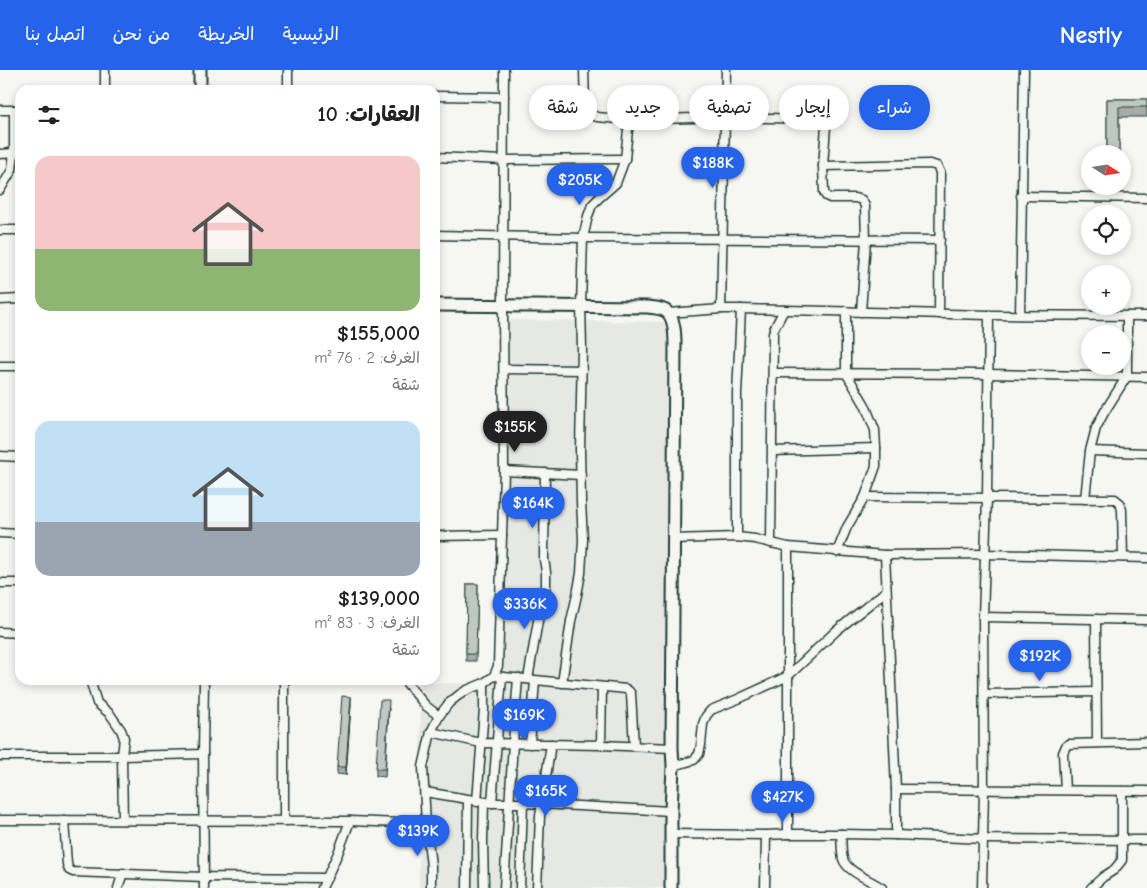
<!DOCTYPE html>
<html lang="ar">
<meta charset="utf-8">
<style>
:root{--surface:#fff;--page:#f2f2f2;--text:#222;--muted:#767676;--accent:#2563eb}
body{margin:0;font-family:"Comic Neue","Playpen Sans Arabic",sans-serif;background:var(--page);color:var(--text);direction:rtl;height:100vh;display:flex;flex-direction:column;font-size:19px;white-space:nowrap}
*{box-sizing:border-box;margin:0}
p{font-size:16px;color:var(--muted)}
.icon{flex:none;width:28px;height:28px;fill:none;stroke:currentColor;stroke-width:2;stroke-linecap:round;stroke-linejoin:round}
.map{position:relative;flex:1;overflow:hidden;direction:ltr}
.panel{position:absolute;left:15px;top:15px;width:425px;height:600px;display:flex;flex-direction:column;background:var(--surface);border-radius:15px;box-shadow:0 2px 8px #0003;direction:rtl}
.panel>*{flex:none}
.top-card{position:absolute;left:455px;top:15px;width:475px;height:45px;direction:rtl;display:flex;gap:10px}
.needle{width:32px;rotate:102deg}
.tools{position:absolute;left:1081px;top:75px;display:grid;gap:10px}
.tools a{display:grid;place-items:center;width:50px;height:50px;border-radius:50%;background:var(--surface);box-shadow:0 2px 8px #0003;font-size:25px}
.price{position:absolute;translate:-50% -42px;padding:0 11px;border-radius:18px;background:var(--accent);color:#fff;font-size:16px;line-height:32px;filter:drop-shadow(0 1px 2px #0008)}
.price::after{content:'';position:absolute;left:50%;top:30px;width:15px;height:11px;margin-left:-8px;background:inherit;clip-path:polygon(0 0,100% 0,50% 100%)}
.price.active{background:#222;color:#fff}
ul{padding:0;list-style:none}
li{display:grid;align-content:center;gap:10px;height:265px;padding:0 20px}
li span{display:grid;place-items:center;height:155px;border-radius:15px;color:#555}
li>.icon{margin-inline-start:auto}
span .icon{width:90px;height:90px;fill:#fffc;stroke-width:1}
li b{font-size:21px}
h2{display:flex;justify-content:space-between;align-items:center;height:60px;padding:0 20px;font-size:21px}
.chip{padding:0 18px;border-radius:22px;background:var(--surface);box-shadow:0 2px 8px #0003;font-size:18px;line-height:45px}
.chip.active{background:var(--accent);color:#fff}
header{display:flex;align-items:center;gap:30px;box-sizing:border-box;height:70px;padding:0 25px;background:var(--accent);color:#fff}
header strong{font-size:24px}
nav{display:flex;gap:28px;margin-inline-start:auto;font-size:18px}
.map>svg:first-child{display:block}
.built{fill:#e6e8e4}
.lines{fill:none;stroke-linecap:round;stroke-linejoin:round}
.minor-casing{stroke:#1f3d34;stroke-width:11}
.secondary-casing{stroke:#1f3d34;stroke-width:15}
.minor{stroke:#f6f6f2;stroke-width:8}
.secondary{stroke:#f6f6f2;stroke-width:11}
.wall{fill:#a6aca8;stroke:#1f3d34}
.shaded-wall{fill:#878c88;stroke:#1f3d34}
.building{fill:#c1c8c3;stroke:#1f3d34}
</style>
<header>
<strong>Nestly</strong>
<nav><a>الرئيسية</a><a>الخريطة</a><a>من نحن</a><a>اتصل بنا</a></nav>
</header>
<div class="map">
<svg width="1147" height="818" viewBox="0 0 1147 818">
<rect width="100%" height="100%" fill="#f6f6f2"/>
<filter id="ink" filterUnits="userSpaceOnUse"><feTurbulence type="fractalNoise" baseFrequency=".02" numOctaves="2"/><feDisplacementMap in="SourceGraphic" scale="10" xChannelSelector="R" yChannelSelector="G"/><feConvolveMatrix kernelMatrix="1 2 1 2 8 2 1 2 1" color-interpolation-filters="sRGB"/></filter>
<g filter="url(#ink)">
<polygon class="built" points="507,250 670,252 664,818 419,818 421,613 503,614"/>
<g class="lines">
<defs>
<g id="minor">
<polyline points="105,0 105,20"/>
<polyline points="288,0 288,20"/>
<polyline points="584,0 585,35 588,43 597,47 629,50 726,47 814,49 822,51 826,56 823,96 824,122 826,126 830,128 855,128 862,130 865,136 866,170 861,242"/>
<polyline points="435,26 504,27"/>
<polyline points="0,40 20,40"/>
<polyline points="0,84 14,83"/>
<polyline points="435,87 504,90 625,89"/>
<polyline points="823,96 930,94 937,96 940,102 939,244"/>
<polyline points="0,120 12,100 14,83 14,40"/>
<polyline points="1021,126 1147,128"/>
<polyline points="0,160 20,160"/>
<polyline points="435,165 583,168 940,170"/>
<polyline points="0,230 20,229"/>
<polyline points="721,239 726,0"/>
<polyline points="668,243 721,239 741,239 989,245 1147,246"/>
<polyline points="1020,245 1024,0"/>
<polyline points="0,296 20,296"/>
<polyline points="504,299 582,300"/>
<polyline points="774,303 989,304 1147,307"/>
<polyline points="773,381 876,378"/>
<polyline points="1090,381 1147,383"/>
<polyline points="0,386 20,387"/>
<polyline points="504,401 581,405"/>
<polyline points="865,427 1115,429 1120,433 1122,440 1123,487"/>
<polyline points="1085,429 1090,381 1096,358 1105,341 1127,306 1127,246"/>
<polyline points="0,463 20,464"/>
<polyline points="435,466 502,465"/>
<polyline points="737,467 737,324 741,239"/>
<polyline points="673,469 737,467 755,469 788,477 885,485 985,484 1147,488"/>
<polyline points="771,473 773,264 774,259 784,240"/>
<polyline points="837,482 847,457 865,427 876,396 876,378 875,360 865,335 846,303 846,241"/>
<polyline points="885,485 896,719 896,765"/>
<polyline points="0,513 20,513"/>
<polyline points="983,547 1147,550"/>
<polyline points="1096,549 1097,673"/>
<polyline points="0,562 20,563"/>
<polyline points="494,606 626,619 629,621 631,624 634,676"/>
<polyline points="528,609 539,545 546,515 546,502 544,489 545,403"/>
<polyline points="90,610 97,633 110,644 121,660 124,668 122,686 123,750"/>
<polyline points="404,610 426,636 439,646"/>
<polyline points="562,613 571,551 577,525 581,503 583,470 581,432 580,379 582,279 581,236 583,168 588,146 592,135 600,127 616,113 625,89 629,50"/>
<polyline points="984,624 1096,622"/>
<polyline points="431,662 481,673 601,675 672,678"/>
<polyline points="530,674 535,611"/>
<polyline points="601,675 602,617"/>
<polyline points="0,686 122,686 203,684"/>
<polyline points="673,696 694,690 699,684 701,675 703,654 706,646 711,640 738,629 788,606 836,561 886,521"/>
<polyline points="896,719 1147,721"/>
<polyline points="1065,720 1063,683 1066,676 1069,674 1147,672"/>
<polyline points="425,722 492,733 523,733 671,741"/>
<polyline points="477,732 484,639 484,613"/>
<polyline points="492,733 502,607"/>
<polyline points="0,750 350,751 426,754 423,697 431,662 439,646 449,633 459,625 467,620 484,613 494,606 498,596 504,401 503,236 504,0"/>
<polyline points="64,750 67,794 69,800 73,802 204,807 327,808"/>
<polyline points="284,751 284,610"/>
<polyline points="426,754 431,796 431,818"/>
<polyline points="671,764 766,765 788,764 841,764 896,765 984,769 1147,770"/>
<polyline points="788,764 788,477"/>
<path d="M841 764C842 772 841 781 843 789 847 802 871 810 882 818"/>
<polyline points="118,818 123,803"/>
<polyline points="204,818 203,684 204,610"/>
<polyline points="322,818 338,783 350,751"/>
<polyline points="467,818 468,730"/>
<polyline points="484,818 483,771 484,732"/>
<polyline points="504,818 513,673 518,608"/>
<polyline points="520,818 523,733"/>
<polyline points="537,818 540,746 551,674"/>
<polyline points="765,818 766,765"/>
<polyline points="982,818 984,720 983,547 987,427 989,245"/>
<polyline points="1091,818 1103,807 1114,800 1122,790 1122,721"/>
</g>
<g id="secondary">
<polyline points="200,20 200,0"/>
<path d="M435 235 648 237C654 238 664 238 668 243 675 250 675 267 675 276L672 678 673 696 671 741V818"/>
</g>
</defs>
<use href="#minor" class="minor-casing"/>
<use href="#secondary" class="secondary-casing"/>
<use href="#minor" class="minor"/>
<use href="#secondary" class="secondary"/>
</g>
<g class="wall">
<polygon points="1107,29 1147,29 1147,47 1119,47 1119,84 1107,84"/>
<polygon points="467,514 478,514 476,591 466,591"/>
<polygon points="351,634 346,705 337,704 337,697"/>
<polygon points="389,638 385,707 376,706 376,699"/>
</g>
<polygon class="shaded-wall" points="351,627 351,634 346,705 346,697"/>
<g class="building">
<polygon points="1107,29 1147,29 1147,37 1119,37 1119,83 1107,83"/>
<polygon points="467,514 478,514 476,584 466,584"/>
<polygon points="342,626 351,627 346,697 337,697"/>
<polygon points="380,630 389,630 385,699 376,699"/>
</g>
</g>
</svg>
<div class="tools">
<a><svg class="needle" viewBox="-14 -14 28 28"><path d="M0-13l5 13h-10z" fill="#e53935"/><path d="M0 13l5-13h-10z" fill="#767676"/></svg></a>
<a><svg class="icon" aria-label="locate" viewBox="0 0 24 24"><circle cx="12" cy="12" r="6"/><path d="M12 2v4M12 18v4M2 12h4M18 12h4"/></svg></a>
<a>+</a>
<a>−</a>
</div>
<b class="price" style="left:713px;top:119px">$188K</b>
<b class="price" style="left:580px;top:136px">$205K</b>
<b class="price active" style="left:515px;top:383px">$155K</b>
<b class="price" style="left:533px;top:459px">$164K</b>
<b class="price" style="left:525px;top:560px">$336K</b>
<b class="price" style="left:1040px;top:612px">$192K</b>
<b class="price" style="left:524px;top:671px">$169K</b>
<b class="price" style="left:546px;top:747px">$165K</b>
<b class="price" style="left:783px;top:753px">$427K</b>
<b class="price" style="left:418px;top:787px">$139K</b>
<div class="top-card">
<a class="chip active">شراء</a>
<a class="chip">إيجار</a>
<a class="chip">تصفية</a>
<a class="chip">جديد</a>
<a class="chip">شقة</a>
</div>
<section class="panel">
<h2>العقارات: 10<svg class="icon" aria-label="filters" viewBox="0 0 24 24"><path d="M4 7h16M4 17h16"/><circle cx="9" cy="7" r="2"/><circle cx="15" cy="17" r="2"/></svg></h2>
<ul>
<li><span style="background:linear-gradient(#f6c9c9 60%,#8fb573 0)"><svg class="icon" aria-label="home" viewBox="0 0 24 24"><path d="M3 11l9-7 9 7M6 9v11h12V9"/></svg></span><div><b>$155,000</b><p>الغرف: 2 · 76 m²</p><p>شقة</p></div></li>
<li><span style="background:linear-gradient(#bfe0f5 65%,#9aa5b1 0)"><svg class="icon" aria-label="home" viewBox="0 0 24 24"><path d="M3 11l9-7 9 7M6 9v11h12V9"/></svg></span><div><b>$139,000</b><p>الغرف: 3 · 83 m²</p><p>شقة</p></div></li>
</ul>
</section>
</div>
